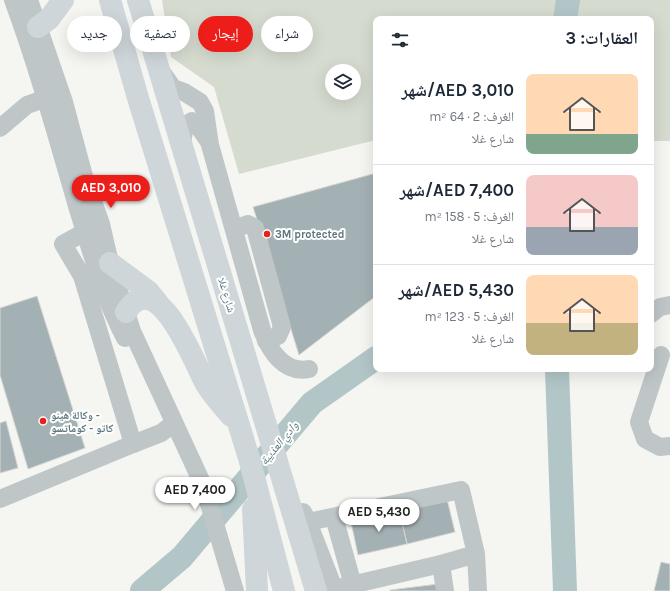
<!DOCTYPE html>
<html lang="ar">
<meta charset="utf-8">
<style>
:root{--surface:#fff;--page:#f2f2f3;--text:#1f2937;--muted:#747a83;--line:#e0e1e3;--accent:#ed1e1a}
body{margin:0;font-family:Karla,"Noto Naskh Arabic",sans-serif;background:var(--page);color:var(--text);direction:rtl;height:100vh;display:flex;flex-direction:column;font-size:15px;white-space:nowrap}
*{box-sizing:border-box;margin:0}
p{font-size:13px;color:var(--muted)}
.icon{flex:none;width:22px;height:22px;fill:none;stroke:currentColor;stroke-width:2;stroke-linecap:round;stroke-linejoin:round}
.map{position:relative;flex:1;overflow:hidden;direction:ltr}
.side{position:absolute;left:373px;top:16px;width:281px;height:356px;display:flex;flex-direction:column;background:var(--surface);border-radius:8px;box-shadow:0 4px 16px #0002;direction:rtl}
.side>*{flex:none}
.banner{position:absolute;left:12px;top:16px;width:301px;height:36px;direction:rtl;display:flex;gap:8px}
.controls{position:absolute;left:325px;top:64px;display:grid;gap:8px}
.controls a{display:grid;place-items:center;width:36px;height:36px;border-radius:50%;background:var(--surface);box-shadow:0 4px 16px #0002;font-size:20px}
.price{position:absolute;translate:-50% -34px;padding:0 9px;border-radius:14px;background:#fff;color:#222;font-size:13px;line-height:26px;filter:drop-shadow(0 1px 2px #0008)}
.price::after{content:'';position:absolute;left:50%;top:24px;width:12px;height:9px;margin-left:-6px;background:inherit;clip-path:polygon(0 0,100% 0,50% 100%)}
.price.active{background:var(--accent);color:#fff}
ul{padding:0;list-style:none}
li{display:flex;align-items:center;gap:12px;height:100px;padding:0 16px}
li+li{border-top:1px solid var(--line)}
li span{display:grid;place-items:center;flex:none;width:112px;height:80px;border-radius:8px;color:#555}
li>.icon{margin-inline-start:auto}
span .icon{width:48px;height:48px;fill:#fffc;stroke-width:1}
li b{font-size:17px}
h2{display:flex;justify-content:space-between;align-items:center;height:48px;padding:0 16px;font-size:17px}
.pill{padding:0 14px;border-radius:18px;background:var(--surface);box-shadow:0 4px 16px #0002;font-size:14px;line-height:36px}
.pill.active{background:var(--accent);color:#fff}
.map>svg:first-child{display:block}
.green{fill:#d6dbd0;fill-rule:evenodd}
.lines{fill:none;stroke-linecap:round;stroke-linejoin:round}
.river{stroke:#b3c6c7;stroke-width:24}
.building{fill:#a4b1b4;stroke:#d7d6d4}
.minor{stroke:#bfc6c8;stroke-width:18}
.major{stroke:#cfd6d9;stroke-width:22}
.poi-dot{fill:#ed1e1a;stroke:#fff;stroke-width:1.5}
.labels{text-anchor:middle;stroke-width:4;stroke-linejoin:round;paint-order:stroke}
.poi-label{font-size:11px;font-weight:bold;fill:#5e777e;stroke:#fff;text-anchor:start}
.street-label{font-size:11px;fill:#5e777e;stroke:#fff}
.water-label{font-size:12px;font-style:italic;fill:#59787a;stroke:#fff}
</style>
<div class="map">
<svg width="670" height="591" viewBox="0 0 670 591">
<rect width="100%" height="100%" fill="#f5f5f1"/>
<path class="green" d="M162 0H670V141H651V19H376V140L239 174 214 87 171 57ZM332 71H354V93H332Z"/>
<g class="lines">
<g class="river">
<polyline points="565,19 568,0"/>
<polyline points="557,369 565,591"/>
<polyline points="142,591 182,557 312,403 376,358"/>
</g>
</g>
<g class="building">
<polygon points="376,173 376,296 299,355 253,207"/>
<polygon points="37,296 85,448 28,469 0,375 0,308"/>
<polygon points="6,421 18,468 0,473 0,423"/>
<polygon points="447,499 455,532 407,544 399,510"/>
<polygon points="399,510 407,544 358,555 351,522"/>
<polygon points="661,562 670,564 670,591 654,591"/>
<polygon points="438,584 438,591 390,591 390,590"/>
</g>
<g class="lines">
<g class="minor">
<path d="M13 0C38 68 57 137 77 206 91 251 103 296 125 338"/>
<polyline points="29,0 64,102 84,176 101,224 110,263 132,331 204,487 235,591"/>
<path d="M161 71 173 88 184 92 200 102 205 111 210 145 262 330C269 350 284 374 309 369"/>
<polyline points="0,128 27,105 55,95"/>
<path d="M182 146C183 137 183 125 192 121L196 123 209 142"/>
<polyline points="234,229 248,224 255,228 282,327 278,336 266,341"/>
<polyline points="91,241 85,232 63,244 82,276 133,444 161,433 173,424"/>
<polyline points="651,314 660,307 670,305"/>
<polyline points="661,355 639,422 645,439 660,447 670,446"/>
<polyline points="0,499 133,444"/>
<polyline points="303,512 308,522 335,591"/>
<polyline points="334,517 353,585"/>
<polyline points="308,522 461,490 476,554 441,564 334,589"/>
<polyline points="476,554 478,591"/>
<polyline points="441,564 445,591"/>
</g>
<g class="major">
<polyline points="110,0 138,98 249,458 284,591"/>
<polyline points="138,0 316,591"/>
<polyline points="38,27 49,19 63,0"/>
<polyline points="110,263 148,291 158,303"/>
<path d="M126 312C158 263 195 365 206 384 213 396 223 406 231 416"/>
<polyline points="253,509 257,591"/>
</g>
</g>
<g class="poi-dot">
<circle cx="267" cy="234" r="4"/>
<circle cx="43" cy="421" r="4"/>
</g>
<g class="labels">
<g class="poi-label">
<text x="275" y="238">3M protected</text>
<text x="51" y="419">وكالة هينو -<tspan x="51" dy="13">كاتو - كوماتسو</tspan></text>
</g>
<g class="street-label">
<text transform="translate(227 295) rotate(73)" y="4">شارع غلا</text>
</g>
<g class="water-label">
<text transform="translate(279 443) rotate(-50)" y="4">وادي العذيبة</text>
</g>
</g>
</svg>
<div class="controls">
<a><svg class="icon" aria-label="layers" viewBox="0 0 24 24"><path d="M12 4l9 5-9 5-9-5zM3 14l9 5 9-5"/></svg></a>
</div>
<b class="price active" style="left:111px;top:209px">AED 3,010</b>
<b class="price" style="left:195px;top:511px">AED 7,400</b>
<b class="price" style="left:379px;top:533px">AED 5,430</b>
<div class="banner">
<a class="pill">شراء</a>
<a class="pill active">إيجار</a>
<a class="pill">تصفية</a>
<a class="pill">جديد</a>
</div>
<section class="side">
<h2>العقارات: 3<svg class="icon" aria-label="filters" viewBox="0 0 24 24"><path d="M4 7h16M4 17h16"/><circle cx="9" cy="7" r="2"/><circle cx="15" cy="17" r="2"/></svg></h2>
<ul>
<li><span style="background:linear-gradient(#ffd9b3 75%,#7fa58c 0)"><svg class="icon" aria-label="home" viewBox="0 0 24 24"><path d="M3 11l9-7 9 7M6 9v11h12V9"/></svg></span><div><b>AED 3,010/شهر</b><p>الغرف: 2 · 64 m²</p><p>شارع غلا</p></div></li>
<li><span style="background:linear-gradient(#f6c9c9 65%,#9aa5b1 0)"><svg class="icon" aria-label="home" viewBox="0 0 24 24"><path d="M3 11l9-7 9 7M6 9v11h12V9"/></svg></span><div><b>AED 7,400/شهر</b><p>الغرف: 5 · 158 m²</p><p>شارع غلا</p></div></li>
<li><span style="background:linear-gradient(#ffd9b3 60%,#c2b280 0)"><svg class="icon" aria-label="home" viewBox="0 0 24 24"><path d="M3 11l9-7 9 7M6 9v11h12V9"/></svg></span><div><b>AED 5,430/شهر</b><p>الغرف: 5 · 123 m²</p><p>شارع غلا</p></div></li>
</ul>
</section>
</div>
